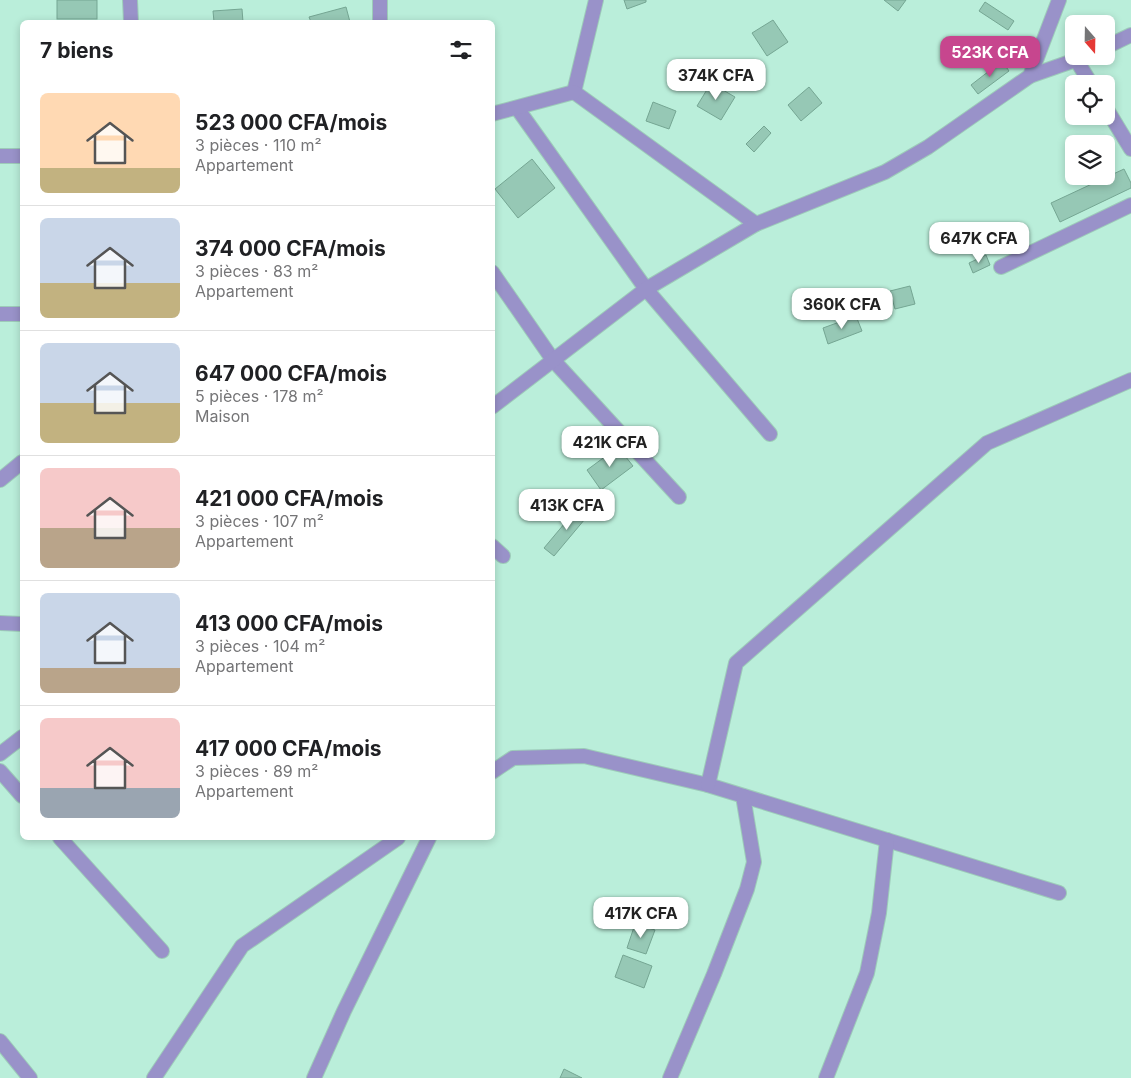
<!DOCTYPE html>
<html lang="fr">
<meta charset="utf-8">
<style>
:root{--surface:#fff;--page:#f6f6f6;--text:#202124;--muted:#757577;--line:#e0e0e0;--accent:#c7468e}
body{margin:0;font-family:Inter,sans-serif;background:var(--page);color:var(--text);height:100vh;display:flex;flex-direction:column;font-size:19px;white-space:nowrap}
*{box-sizing:border-box;margin:0}
p{font-size:16px;color:var(--muted)}
.icon{flex:none;width:28px;height:28px;fill:none;stroke:currentColor;stroke-width:2;stroke-linecap:round;stroke-linejoin:round}
.map{position:relative;flex:1;overflow:hidden}
.details{position:absolute;left:20px;top:20px;width:475px;height:820px;display:flex;flex-direction:column;background:var(--surface);border-radius:8px;box-shadow:0 2px 8px #0003}
.details>*{flex:none}
.needle{width:32px;rotate:160deg}
.fabs{position:absolute;left:1065px;top:15px;display:grid;gap:10px}
.fabs a{display:grid;place-items:center;width:50px;height:50px;border-radius:8px;background:var(--surface);box-shadow:0 2px 8px #0003;font-size:25px}
.price{position:absolute;translate:-50% -42px;padding:0 11px;border-radius:10px;background:#fff;color:#222;font-size:16px;line-height:32px;filter:drop-shadow(0 1px 2px #0008)}
.price::after{content:'';position:absolute;left:50%;top:30px;width:15px;height:11px;margin-left:-8px;background:inherit;clip-path:polygon(0 0,100% 0,50% 100%)}
.price.active{background:var(--accent);color:#fff}
ul{padding:0;list-style:none}
li{display:flex;align-items:center;gap:15px;height:125px;padding:0 20px}
li+li{border-top:1px solid var(--line)}
li span{display:grid;place-items:center;flex:none;width:140px;height:100px;border-radius:8px;color:#555}
li>.icon{margin-inline-start:auto}
span .icon{width:60px;height:60px;fill:#fffc;stroke-width:1}
li b{font-size:21px}
h2{display:flex;justify-content:space-between;align-items:center;height:60px;padding:0 20px;font-size:21px}
.map>svg:first-child{display:block}
.building{fill:#96c8b5;stroke:#75a693}
.lines{fill:none;stroke-linecap:round;stroke-linejoin:round}
.minor-casing{stroke:#9dcbb9;stroke-width:16}
.minor{stroke:#9992c9;stroke-width:14}
</style>
<div class="map">
<svg width="1131" height="1078" viewBox="0 0 1131 1078">
<rect width="100%" height="100%" fill="#baeeda"/>
<g class="building">
<rect x="57" y="0" width="40" height="19"/>
<polygon points="624,0 646,0 646,2 627,9"/>
<polygon points="884,0 906,0 898,11"/>
<polygon points="985,2 1014,21 1008,30 979,11"/>
<polygon points="346,7 350,22 311,22 309,17"/>
<polygon points="242,9 243,22 214,22 213,11"/>
<polygon points="773,20 788,42 767,56 752,33"/>
<polygon points="1002,61 1009,71 978,94 971,85"/>
<polygon points="711,83 735,97 721,120 697,106"/>
<polygon points="809,87 822,103 801,121 788,105"/>
<polygon points="653,102 676,111 669,129 646,121"/>
<polygon points="764,126 771,133 754,152 746,144"/>
<polygon points="532,159 555,188 518,218 495,189"/>
<polygon points="1124,169 1131,183 1131,188 1060,222 1051,203"/>
<polygon points="986,255 990,265 973,273 969,263"/>
<polygon points="910,286 915,304 895,309 890,291"/>
<polygon points="856,316 862,331 828,344 823,328"/>
<polygon points="618,447 633,466 601,490 587,470"/>
<polygon points="580,505 590,513 554,556 544,548"/>
<polygon points="635,924 655,930 646,954 627,948"/>
<polygon points="623,955 652,966 644,988 615,977"/>
<polygon points="564,1069 582,1078 560,1078"/>
</g>
<g class="lines">
<defs>
<g id="minor">
<polyline points="130,0 131,22"/>
<polyline points="596,0 574,92 756,224"/>
<polyline points="380,22 380,0"/>
<polyline points="1106,47 1131,35"/>
<polyline points="1077,61 1091,84"/>
<polyline points="1030,76 1087,56"/>
<polyline points="517,108 646,289 770,434"/>
<polyline points="1106,108 1131,149"/>
<polyline points="492,114 574,92"/>
<polyline points="0,156 22,156"/>
<polyline points="1001,267 1131,205"/>
<polyline points="492,272 553,360 679,497"/>
<polyline points="0,314 22,314"/>
<polyline points="492,407 646,289 756,224 885,172 928,147 1030,76 1059,0"/>
<polyline points="0,480 22,462"/>
<polyline points="492,546 503,556"/>
<polyline points="0,623 22,624"/>
<polyline points="0,754 22,737"/>
<polyline points="0,771 22,796"/>
<polyline points="492,772 513,758 584,756 708,785 1059,893"/>
<polyline points="708,785 736,663 987,443 1131,380"/>
<polyline points="60,838 162,951"/>
<polyline points="0,1041 30,1078"/>
<polyline points="154,1078 242,946 398,838"/>
<polyline points="314,1078 344,1011 429,838"/>
<polyline points="670,1078 714,974 747,889 754,862 743,796"/>
<polyline points="826,1078 867,973 879,913 887,840"/>
</g>
</defs>
<use href="#minor" class="minor-casing"/>
<use href="#minor" class="minor"/>
</g>
</svg>
<div class="fabs">
<a><svg class="needle" viewBox="-14 -14 28 28"><path d="M0-13l5 13h-10z" fill="#e53935"/><path d="M0 13l5-13h-10z" fill="#757577"/></svg></a>
<a><svg class="icon" aria-label="locate" viewBox="0 0 24 24"><circle cx="12" cy="12" r="6"/><path d="M12 2v4M12 18v4M2 12h4M18 12h4"/></svg></a>
<a><svg class="icon" aria-label="layers" viewBox="0 0 24 24"><path d="M12 4l9 5-9 5-9-5zM3 14l9 5 9-5"/></svg></a>
</div>
<b class="price active" style="left:990px;top:78px">523K CFA</b>
<b class="price" style="left:716px;top:101px">374K CFA</b>
<b class="price" style="left:979px;top:264px">647K CFA</b>
<b class="price" style="left:842px;top:330px">360K CFA</b>
<b class="price" style="left:610px;top:468px">421K CFA</b>
<b class="price" style="left:567px;top:531px">413K CFA</b>
<b class="price" style="left:641px;top:939px">417K CFA</b>
<section class="details">
<h2>7 biens<svg class="icon" aria-label="filters" viewBox="0 0 24 24"><path d="M4 7h16M4 17h16"/><circle cx="9" cy="7" r="2"/><circle cx="15" cy="17" r="2"/></svg></h2>
<ul>
<li><span style="background:linear-gradient(#ffd9b3 75%,#c2b280 0)"><svg class="icon" aria-label="home" viewBox="0 0 24 24"><path d="M3 11l9-7 9 7M6 9v11h12V9"/></svg></span><div><b>523 000 CFA/mois</b><p>3 pièces · 110 m²</p><p>Appartement</p></div></li>
<li><span style="background:linear-gradient(#c9d6e8 65%,#c2b280 0)"><svg class="icon" aria-label="home" viewBox="0 0 24 24"><path d="M3 11l9-7 9 7M6 9v11h12V9"/></svg></span><div><b>374 000 CFA/mois</b><p>3 pièces · 83 m²</p><p>Appartement</p></div></li>
<li><span style="background:linear-gradient(#c9d6e8 60%,#c2b280 0)"><svg class="icon" aria-label="home" viewBox="0 0 24 24"><path d="M3 11l9-7 9 7M6 9v11h12V9"/></svg></span><div><b>647 000 CFA/mois</b><p>5 pièces · 178 m²</p><p>Maison</p></div></li>
<li><span style="background:linear-gradient(#f6c9c9 60%,#b9a48a 0)"><svg class="icon" aria-label="home" viewBox="0 0 24 24"><path d="M3 11l9-7 9 7M6 9v11h12V9"/></svg></span><div><b>421 000 CFA/mois</b><p>3 pièces · 107 m²</p><p>Appartement</p></div></li>
<li><span style="background:linear-gradient(#c9d6e8 75%,#b9a48a 0)"><svg class="icon" aria-label="home" viewBox="0 0 24 24"><path d="M3 11l9-7 9 7M6 9v11h12V9"/></svg></span><div><b>413 000 CFA/mois</b><p>3 pièces · 104 m²</p><p>Appartement</p></div></li>
<li><span style="background:linear-gradient(#f6c9c9 70%,#9aa5b1 0)"><svg class="icon" aria-label="home" viewBox="0 0 24 24"><path d="M3 11l9-7 9 7M6 9v11h12V9"/></svg></span><div><b>417 000 CFA/mois</b><p>3 pièces · 89 m²</p><p>Appartement</p></div></li>
</ul>
</section>
</div>
